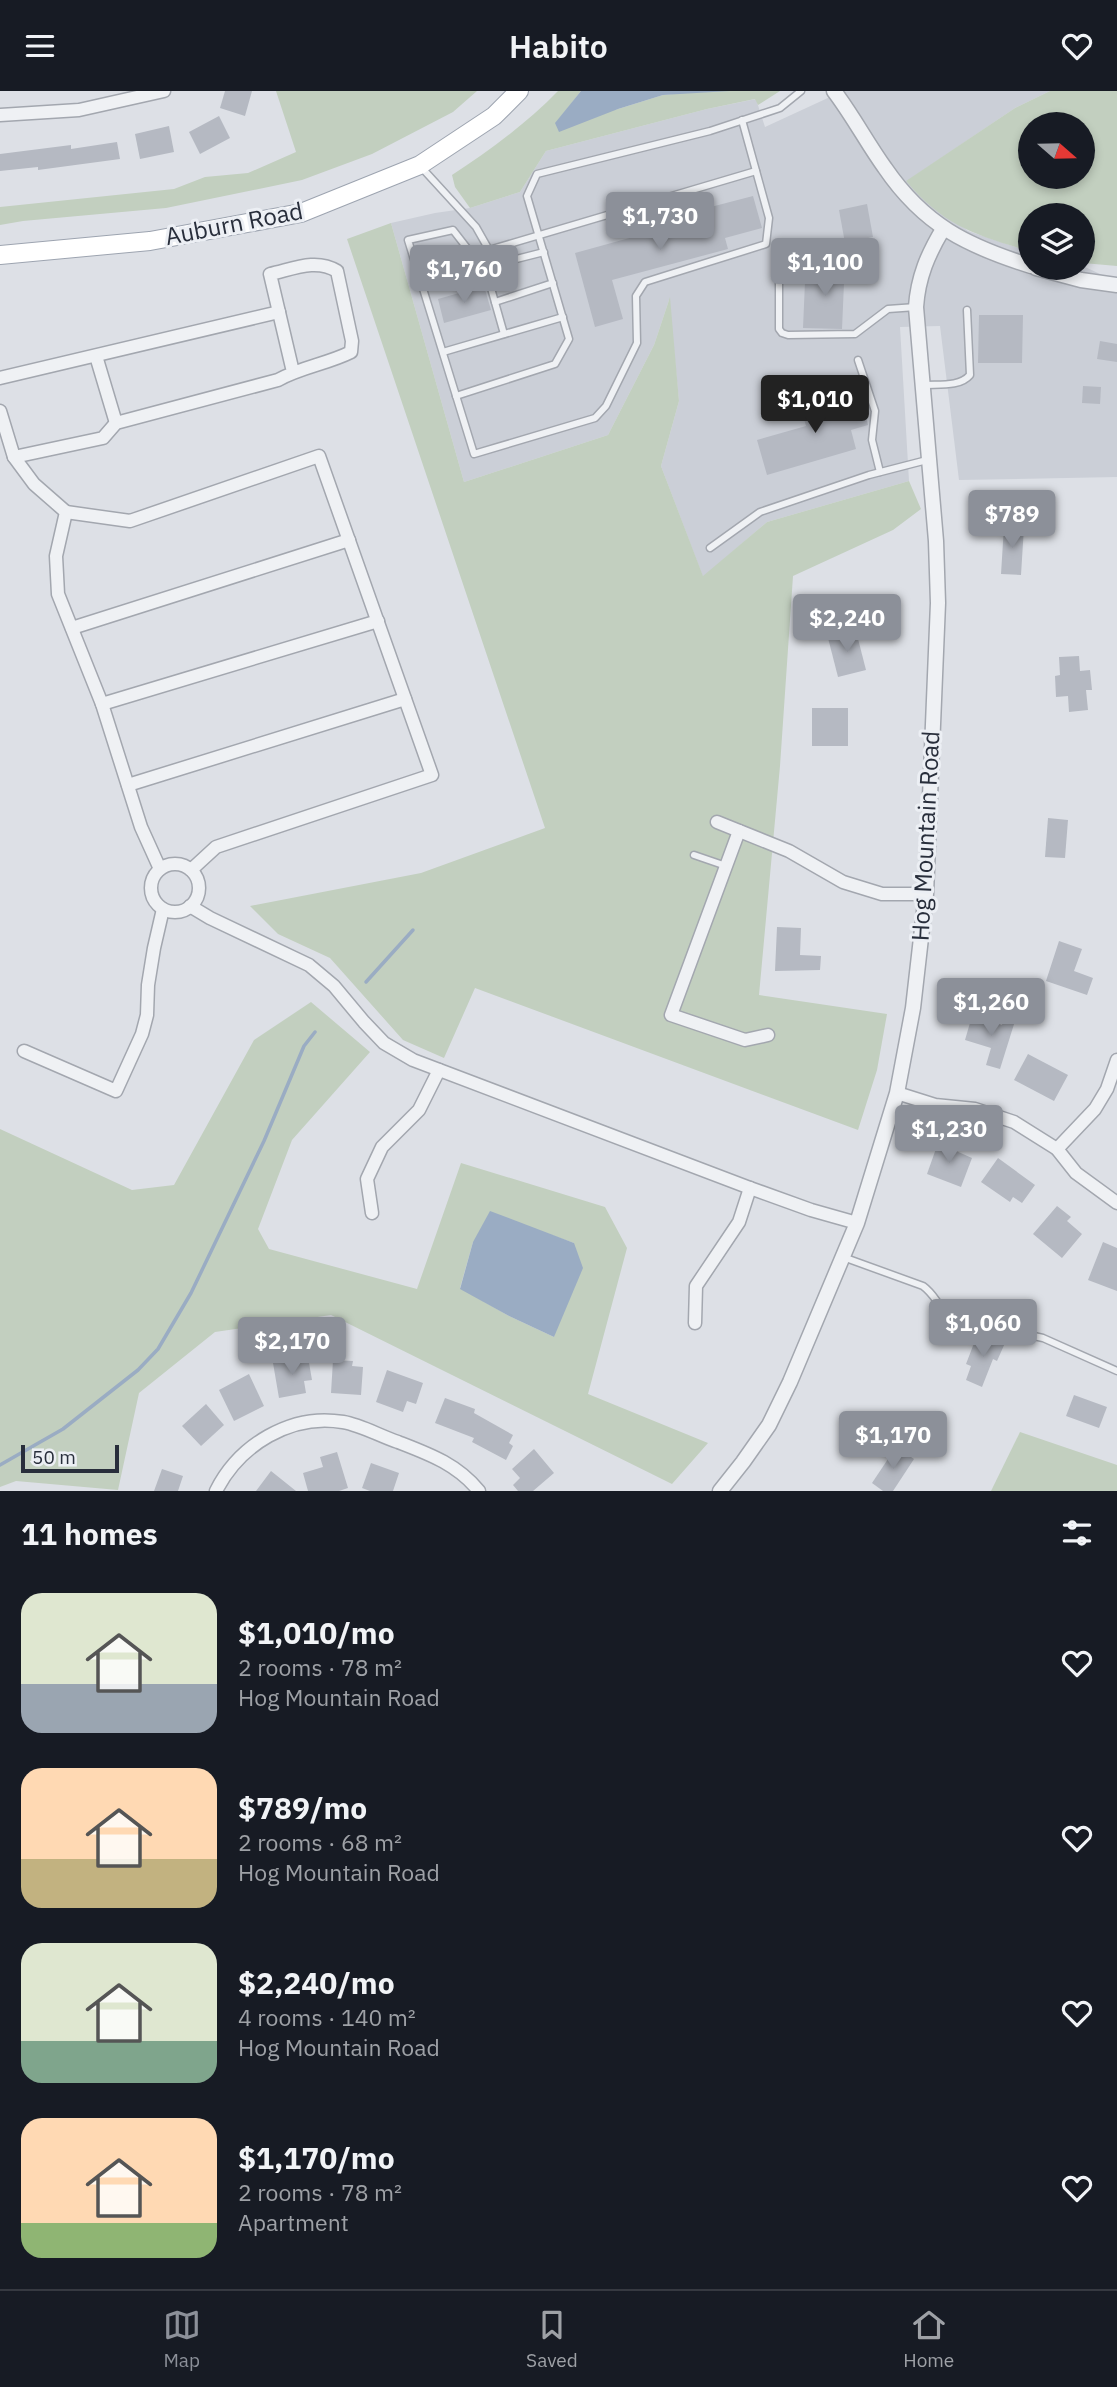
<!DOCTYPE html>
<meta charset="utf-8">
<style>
:root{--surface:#171b24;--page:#242831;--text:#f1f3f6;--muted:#9ea1a6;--line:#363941;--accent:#8c9099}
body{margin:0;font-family:"IBM Plex Sans",sans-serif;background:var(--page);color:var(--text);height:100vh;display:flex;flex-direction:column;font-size:26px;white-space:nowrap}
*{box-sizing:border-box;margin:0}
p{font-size:23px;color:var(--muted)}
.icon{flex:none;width:38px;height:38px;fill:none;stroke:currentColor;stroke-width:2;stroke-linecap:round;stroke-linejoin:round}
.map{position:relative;height:1400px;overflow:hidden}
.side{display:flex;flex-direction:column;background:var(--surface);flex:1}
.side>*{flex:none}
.needle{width:46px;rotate:110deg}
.tools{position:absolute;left:1018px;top:21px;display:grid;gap:14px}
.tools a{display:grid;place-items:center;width:77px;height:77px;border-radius:50%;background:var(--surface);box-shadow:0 4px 10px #0003;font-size:35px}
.scale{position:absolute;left:21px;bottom:18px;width:98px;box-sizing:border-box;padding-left:7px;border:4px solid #282e3b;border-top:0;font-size:19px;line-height:24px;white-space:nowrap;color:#282e3b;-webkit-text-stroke:5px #eceff4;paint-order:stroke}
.price{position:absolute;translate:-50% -60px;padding:0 16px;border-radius:7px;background:var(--accent);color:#fff;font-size:23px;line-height:46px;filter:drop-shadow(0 2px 4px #0008)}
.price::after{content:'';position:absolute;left:50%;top:42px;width:21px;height:16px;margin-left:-10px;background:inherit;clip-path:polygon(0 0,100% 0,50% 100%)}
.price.selected{background:#222;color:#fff}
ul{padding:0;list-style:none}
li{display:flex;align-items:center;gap:21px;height:175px;padding:0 21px}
li span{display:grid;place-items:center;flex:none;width:196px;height:140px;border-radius:21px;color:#555}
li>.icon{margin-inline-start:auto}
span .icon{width:84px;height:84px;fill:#fffc;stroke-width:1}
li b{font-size:30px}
h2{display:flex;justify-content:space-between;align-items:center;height:84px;padding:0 21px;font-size:30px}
header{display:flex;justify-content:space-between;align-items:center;height:91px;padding:0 21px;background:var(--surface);font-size:32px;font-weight:600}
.tab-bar{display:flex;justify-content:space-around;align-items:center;height:98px;border-top:2px solid var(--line);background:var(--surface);font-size:19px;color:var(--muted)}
.tab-bar a{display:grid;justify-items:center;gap:4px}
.tab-bar .selected{color:var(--accent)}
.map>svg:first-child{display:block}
.built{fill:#cbcfd7}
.green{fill:#c2cfbf;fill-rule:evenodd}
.water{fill:#9aacc3}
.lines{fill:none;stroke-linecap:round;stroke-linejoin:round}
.stream{stroke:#9aacc3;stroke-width:3.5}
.building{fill:#b5b9c2}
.service-casing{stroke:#a3a7af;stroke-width:9}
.minor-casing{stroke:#a3a7af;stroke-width:15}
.tertiary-casing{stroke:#a3a7af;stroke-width:17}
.primary-casing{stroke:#9da4b0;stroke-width:20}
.service{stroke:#eff1f4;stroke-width:6}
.minor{stroke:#eff1f4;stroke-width:12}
.tertiary{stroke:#eff1f4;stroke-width:14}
.primary{stroke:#fff;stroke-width:18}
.labels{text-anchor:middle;stroke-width:6;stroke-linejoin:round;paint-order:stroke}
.street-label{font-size:24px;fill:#282e3b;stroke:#eceff4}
</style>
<header><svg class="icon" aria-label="menu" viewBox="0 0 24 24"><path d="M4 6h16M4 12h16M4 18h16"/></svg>Habito<svg class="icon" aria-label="heart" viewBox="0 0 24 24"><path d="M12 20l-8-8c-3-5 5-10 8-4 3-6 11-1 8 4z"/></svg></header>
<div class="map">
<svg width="1117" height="1400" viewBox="0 0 1117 1400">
<rect width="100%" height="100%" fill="#dde0e6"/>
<polygon class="built" points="843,0 1050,0 1015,17 907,90 968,140 1031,161 1031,177 1083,177 1083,175 1117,191 1117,386 959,389 940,235 900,236 909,390 767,431 703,486 661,375 679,310 669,209 654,254 608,344 464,391 391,132 435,122 470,117 520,101 546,60 707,18 756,8 765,36"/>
<g class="green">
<polygon points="276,0 477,0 453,21 372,63 302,89 166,117 23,130 0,134 0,116 174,98 205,86 248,82 296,61"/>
<path d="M558 0H581L556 32 618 18 663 4 703 0H780L758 14 755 8 707 18 546 60 520 101 470 117 455 96 452 84C489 60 527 32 558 0Z"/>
<path d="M1050 0H1117V175L1083 172V124H1031V161C975 143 946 137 906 90L1015 17ZM1031 33H1083V86H1031Z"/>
<polygon points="391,132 464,391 608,344 654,254 670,206 679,310 661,375 703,485 767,431 909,390 921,418 893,439 793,485 780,675 759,904 887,923 877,979 858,1039 475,897 444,967 403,949 330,867 278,843 250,815 421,782 545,737 347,148"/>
<path d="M311 911 370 961 292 1049 258 1138 269 1158 417 1198 461 1072 605 1116 627 1157 588 1303 708 1352 672 1393 331 1224 215 1241 139 1302 118 1399 16 1390 0 1396V1038L132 1099 174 1094 254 949ZM537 1139 574 1152 554 1246 509 1225 460 1197 473 1151Z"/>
<polygon points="1020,1341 1117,1374 1117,1400 991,1400"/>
</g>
<g class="water">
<polygon points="581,0 730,0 663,4 618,18 559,41 555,32"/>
<polygon points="490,1120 574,1152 583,1177 554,1246 509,1225 460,1198 473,1151"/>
</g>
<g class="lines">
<g class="stream">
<polyline points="366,891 413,839"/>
<polyline points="0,1374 63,1338 138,1279 158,1258 191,1202 264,1050 304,955 315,941"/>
</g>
</g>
<g class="building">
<polygon points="225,0 252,0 245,25 220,17"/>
<polygon points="219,25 230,47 200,63 189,41"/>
<polygon points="169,35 174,61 140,68 135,43"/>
<polygon points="117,51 120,68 38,79 38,76 0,80 0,63 71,54 71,58"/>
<polygon points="753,105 762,137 725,147 728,158 612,189 623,228 595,236 575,162 702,127 703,118"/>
<polygon points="867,113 873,146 845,152 839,119"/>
<polygon points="822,167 841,168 840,192 844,192 842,238 803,237 805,191 821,192"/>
<polygon points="484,195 491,219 444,232 438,208"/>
<polygon points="979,224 1023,224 1022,272 978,272"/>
<polygon points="1100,250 1117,253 1117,271 1097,268"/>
<polygon points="1083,295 1101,296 1100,313 1082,312"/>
<polygon points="838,302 842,315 862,309 868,334 851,339 856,358 767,384 757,349 806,335 800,313"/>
<polygon points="1004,435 1024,436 1021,484 1001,483"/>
<polygon points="856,540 866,579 838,586 828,547"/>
<polygon points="1079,565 1080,580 1090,579 1092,599 1086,599 1088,619 1069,621 1068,605 1056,606 1055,585 1060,584 1059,566"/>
<rect x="812" y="617" width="36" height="38"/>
<polygon points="1048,727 1068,729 1065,767 1045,766"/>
<polygon points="777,836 801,837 800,864 821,865 820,879 775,880"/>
<polygon points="1059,850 1082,858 1074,880 1093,887 1087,904 1046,890"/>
<polygon points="972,925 1002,934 1004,927 1015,930 1000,978 986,974 991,957 965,949"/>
<polygon points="1028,963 1068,984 1054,1010 1014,989"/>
<polygon points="938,1052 972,1067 961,1096 927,1083"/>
<polygon points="998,1067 1035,1094 1022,1112 1013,1106 1010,1111 981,1091"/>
<polygon points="1057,1115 1071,1126 1067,1130 1082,1143 1062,1167 1033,1143"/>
<polygon points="1103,1151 1117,1157 1117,1200 1088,1189"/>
<polygon points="986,1244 1005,1252 997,1270 993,1268 982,1296 966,1289 971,1275 966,1273 976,1247 983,1250"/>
<polygon points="308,1266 312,1289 304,1290 306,1302 279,1307 273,1272"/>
<polygon points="333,1269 353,1270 352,1275 363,1276 361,1304 331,1302"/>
<polygon points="387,1279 423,1292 416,1313 407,1310 403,1321 376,1311"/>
<polygon points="249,1283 264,1315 234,1330 219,1299"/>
<polygon points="1074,1304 1107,1316 1099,1337 1066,1325"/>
<polygon points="445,1307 475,1318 474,1322 513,1344 509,1352 513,1355 506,1369 472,1351 474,1347 435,1332"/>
<polygon points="206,1313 224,1334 201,1355 182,1335"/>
<polygon points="896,1356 914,1368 893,1400 883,1400 872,1392"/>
<polygon points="534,1358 554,1382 533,1400 518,1400 513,1394 520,1387 512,1378"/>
<polygon points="337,1361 348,1397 339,1400 308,1400 303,1382 323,1376 320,1366"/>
<polygon points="371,1372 399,1382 393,1400 370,1400 362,1397"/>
<polygon points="162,1378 183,1385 178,1400 154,1400"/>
<polygon points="271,1380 296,1400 256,1400"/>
</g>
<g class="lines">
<defs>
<g id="service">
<polyline points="422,77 476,136 489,159 474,166 453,139 408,149 474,363 595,327 606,315 637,252 636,205 645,191 766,153 769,127 742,29"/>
<polyline points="489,159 756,80"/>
<polyline points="419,185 470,172 474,166"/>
<polyline points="779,187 779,238 782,242 788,244 855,243 888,218 916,216"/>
<polyline points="495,211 553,192"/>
<polyline points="504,243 485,176 544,161"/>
<polyline points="443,261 563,226"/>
<polyline points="858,269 875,320 872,349 880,381"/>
<path d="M924 294C939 293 960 296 970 284L967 219"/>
<polyline points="456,305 555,273 569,248 527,105 537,83 710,40 780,17 801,0"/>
<polyline points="710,457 760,421 869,384 927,369"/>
<polyline points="694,764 726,775"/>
<path d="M843 1166 923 1195C938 1206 937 1218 956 1228L1043 1247 1117 1280"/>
</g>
<g id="minor">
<polyline points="0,24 79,19 164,0"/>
<polyline points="96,265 116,332"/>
<polyline points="0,287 279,221"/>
<polyline points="0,320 14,366 34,393 66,421 56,465 58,503 102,613 141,736 160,778"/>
<path d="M14 366 103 347 116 332 278 289C301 276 327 273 351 261L352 250 337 180C316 167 293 178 270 183L293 281"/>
<polyline points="66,421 130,430 319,365 432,684 216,756 191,779"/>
<polyline points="72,537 349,449"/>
<polyline points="102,613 378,530"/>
<polyline points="128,694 405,608"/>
<polyline points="717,731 789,760 843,791 882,803 926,803"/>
<polyline points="739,740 671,924 745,949 768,944"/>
<circle cx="175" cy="797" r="24"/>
<polyline points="190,815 210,827 309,874 334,895 364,931 384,952 413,969 750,1097 811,1119 857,1132"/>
<polyline points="24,960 116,1000 142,943 147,924 148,894 154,857 163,818"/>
<polyline points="897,1002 935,1014 975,1018 1014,1031 1057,1058 1076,1082 1117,1112"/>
<polyline points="1057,1058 1095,1018 1107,998 1117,969"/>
<polyline points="372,1122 367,1088 382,1056 419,1019 439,979"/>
<polyline points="695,1232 696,1195 739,1131 750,1097"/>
<path d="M216 1400C239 1354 291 1322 343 1331 361 1334 380 1345 398 1351 429 1363 457 1373 479 1400"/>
</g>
<g id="tertiary">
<path d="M834 0C853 25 867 52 885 77 924 134 967 155 1031 175"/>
<polyline points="1036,177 1081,189 1117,194"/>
<path d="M720 1400 743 1371 769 1334 790 1291 857 1132 897 1002 913 917 926 803 938 512 936 450 916 216C918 186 928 163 943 138"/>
</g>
<polyline id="primary" points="0,164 150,150 301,122 420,74 494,25 519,0"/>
</defs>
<use href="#service" class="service-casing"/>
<use href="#minor" class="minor-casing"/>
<use href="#tertiary" class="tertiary-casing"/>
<use href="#primary" class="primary-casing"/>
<use href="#service" class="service"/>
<use href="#minor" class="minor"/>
<use href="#tertiary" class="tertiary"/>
<use href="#primary" class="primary"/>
</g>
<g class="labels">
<g class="street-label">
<text transform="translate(234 133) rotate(-11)" y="8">Auburn Road</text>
<text transform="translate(926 745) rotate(-87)" y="8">Hog Mountain Road</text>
</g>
</g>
</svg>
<div class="tools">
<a><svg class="needle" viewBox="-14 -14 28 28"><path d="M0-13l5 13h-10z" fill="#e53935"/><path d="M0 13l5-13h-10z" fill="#9ea1a6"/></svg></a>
<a><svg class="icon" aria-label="layers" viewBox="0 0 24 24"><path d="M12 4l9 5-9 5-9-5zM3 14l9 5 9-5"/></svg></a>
</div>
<div class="scale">50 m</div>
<b class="price" style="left:660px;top:161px">$1,730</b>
<b class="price" style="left:825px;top:207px">$1,100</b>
<b class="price" style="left:464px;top:214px">$1,760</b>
<b class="price selected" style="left:815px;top:344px">$1,010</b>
<b class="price" style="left:1012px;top:459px">$789</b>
<b class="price" style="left:847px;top:563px">$2,240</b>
<b class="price" style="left:991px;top:947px">$1,260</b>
<b class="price" style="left:949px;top:1074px">$1,230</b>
<b class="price" style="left:983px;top:1268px">$1,060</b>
<b class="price" style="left:292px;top:1286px">$2,170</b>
<b class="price" style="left:893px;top:1380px">$1,170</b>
</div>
<section class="side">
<h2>11 homes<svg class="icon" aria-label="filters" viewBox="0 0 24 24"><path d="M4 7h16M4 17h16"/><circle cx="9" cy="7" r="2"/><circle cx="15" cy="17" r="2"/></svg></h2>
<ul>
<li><span style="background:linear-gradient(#dfe7d0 65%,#9aa5b1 0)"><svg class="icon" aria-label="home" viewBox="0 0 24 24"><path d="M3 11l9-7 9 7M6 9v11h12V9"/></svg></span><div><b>$1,010/mo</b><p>2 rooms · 78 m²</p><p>Hog Mountain Road</p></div><svg class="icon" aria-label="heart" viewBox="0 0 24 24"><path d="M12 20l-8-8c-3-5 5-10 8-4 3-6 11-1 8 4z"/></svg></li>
<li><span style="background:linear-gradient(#ffd9b3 65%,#c2b280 0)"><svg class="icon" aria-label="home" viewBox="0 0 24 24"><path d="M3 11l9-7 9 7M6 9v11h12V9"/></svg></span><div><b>$789/mo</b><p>2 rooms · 68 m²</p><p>Hog Mountain Road</p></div><svg class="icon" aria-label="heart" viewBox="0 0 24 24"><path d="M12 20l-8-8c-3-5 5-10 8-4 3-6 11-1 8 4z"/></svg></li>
<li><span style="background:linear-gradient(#dfe7d0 70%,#7fa58c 0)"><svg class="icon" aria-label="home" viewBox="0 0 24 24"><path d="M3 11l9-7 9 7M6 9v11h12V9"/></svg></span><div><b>$2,240/mo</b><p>4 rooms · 140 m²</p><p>Hog Mountain Road</p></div><svg class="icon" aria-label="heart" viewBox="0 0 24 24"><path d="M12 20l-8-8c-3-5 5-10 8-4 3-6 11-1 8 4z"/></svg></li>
<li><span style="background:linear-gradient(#ffd9b3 75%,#8fb573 0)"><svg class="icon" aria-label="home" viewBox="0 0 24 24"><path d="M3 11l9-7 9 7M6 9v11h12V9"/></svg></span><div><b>$1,170/mo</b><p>2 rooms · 78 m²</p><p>Apartment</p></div><svg class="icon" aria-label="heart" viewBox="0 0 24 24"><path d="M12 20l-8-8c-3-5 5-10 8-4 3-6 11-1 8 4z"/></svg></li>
</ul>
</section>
<nav class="tab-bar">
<a class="selected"><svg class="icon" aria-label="map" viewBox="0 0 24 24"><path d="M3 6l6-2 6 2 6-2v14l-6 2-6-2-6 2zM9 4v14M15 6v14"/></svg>Map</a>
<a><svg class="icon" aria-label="saved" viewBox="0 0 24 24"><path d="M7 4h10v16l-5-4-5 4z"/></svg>Saved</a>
<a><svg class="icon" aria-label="home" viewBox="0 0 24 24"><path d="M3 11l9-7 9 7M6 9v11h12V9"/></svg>Home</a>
</nav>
